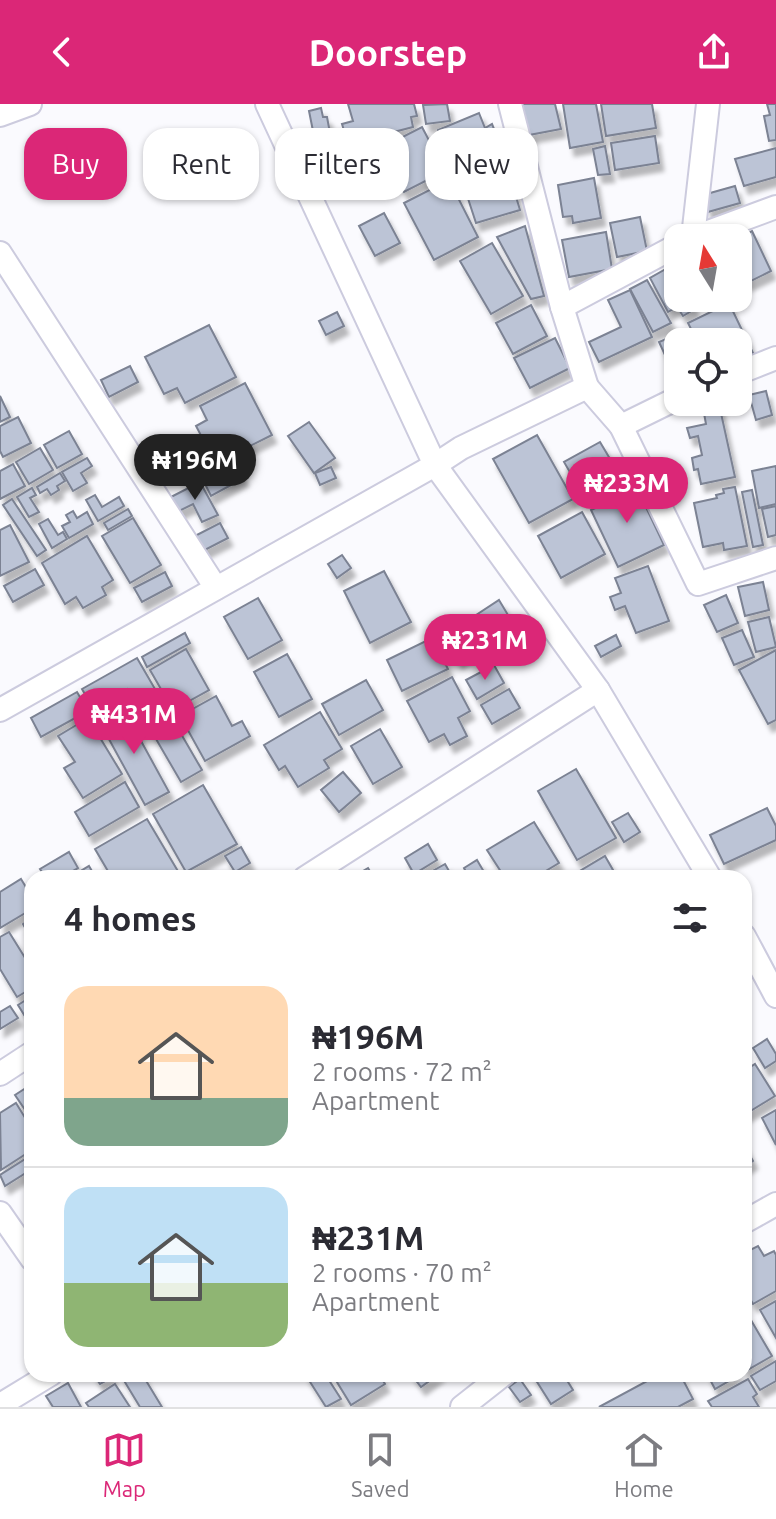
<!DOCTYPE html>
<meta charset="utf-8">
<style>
:root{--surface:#fff;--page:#f2f2f3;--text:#2b2b33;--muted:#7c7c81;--line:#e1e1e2;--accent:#db2777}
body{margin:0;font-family:Ubuntu,sans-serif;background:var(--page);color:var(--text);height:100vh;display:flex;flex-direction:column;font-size:30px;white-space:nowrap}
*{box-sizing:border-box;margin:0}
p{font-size:26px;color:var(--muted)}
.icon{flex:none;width:44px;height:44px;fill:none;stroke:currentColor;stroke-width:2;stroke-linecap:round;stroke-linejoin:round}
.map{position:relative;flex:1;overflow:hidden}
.side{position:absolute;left:24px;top:766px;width:728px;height:512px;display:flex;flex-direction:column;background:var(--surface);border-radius:24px;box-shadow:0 2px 6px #0004}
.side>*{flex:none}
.banner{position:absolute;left:24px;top:24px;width:728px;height:72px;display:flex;gap:16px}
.needle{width:52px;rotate:349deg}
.controls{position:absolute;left:664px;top:120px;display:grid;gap:16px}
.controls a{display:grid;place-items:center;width:88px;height:88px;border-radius:16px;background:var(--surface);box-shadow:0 2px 6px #0004;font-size:40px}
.price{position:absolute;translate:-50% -68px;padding:0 18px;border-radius:28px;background:var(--accent);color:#fff;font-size:26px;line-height:52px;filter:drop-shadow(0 2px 4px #0008)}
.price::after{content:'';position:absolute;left:50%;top:48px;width:24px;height:18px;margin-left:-12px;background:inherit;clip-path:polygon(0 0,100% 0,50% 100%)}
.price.current{background:#222;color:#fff}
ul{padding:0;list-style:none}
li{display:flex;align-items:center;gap:24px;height:200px;padding:0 40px}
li+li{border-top:2px solid var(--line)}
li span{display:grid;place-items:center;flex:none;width:224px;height:160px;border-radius:24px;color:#555}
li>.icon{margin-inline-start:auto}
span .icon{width:96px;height:96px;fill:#fffc;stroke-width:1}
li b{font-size:34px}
h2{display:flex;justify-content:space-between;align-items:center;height:96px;padding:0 40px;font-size:34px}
.tag{padding:0 28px;border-radius:24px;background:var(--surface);box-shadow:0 2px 6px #0004;font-size:28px;line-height:72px}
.tag.current{background:var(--accent);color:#fff}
header{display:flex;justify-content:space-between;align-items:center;height:104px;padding:0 40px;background:var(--accent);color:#fff;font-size:36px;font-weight:700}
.tabs{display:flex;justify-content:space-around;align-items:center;height:112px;border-top:2px solid var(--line);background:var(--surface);font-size:22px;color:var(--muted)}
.tabs a{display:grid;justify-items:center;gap:4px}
.tabs .current{color:var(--accent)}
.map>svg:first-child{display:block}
.building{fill:#bcc4d6;stroke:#7b8293;stroke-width:2;filter:url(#shadow)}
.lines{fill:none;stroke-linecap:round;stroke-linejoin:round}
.minor-casing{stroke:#cccbde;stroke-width:26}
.minor{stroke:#fff;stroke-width:22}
</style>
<header><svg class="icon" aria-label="back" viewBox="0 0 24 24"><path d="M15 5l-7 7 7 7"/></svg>Doorstep<svg class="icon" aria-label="share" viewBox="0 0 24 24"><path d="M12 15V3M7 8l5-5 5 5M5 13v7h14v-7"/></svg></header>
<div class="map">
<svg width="776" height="1303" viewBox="0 0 776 1303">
<defs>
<filter id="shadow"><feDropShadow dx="4.5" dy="8" stdDeviation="2" flood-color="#0004"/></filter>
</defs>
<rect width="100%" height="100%" fill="#fafafe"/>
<g class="building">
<polygon points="348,0 414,0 417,12 411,13 413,23 348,40 342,20 353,17"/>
<polygon points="447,0 450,17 426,20 423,1"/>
<polygon points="522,0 555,0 561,25 529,31"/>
<polygon points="563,0 596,0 603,38 570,44"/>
<polygon points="601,0 652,0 656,24 606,32"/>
<polygon points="767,0 776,0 776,36 769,37 764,12 770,11"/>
<polygon points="321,4 323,13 327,13 330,29 314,32 309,7"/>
<polygon points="479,9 485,24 492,20 501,42 498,44 501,52 456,70 438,26"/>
<polygon points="422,23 445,67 404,88 393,68 388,70 380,57 386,54 381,44"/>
<polygon points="655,32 659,59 615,66 611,39"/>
<polygon points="605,42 610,70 598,71 593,45"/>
<polygon points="776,44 776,73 744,82 735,55"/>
<polygon points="505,56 520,106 476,119 460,70"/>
<polygon points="594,74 601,114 573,119 572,112 563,113 558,81"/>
<polygon points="449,76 478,133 434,156 404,99"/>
<polygon points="735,82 740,99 708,108 703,91"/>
<polygon points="384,109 400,139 375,152 359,122"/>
<polygon points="640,113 647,147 617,153 610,119"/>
<polygon points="525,122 544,192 531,195 497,133"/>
<polygon points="752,127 771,167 747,179 741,167 750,163 743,149 738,151 738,134"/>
<polygon points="606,128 612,165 569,173 562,136"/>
<polygon points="492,139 523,192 491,210 460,157"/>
<polygon points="671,162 678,174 678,194 689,194 695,205 683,212 677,203 668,208 650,174"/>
<polygon points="647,176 671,219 653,228 630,185"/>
<polygon points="630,186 652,233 599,258 589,238 621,223 608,196"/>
<polygon points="729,199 753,249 738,256 738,238 711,238 706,227 695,233 688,219"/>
<polygon points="531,201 547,232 513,250 496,219"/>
<polygon points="337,208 344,222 326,231 319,217"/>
<polygon points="209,221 236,273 185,299 177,284 164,290 145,253"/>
<polygon points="685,227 690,238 678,238 678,279 659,238"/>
<polygon points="555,234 570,264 530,284 514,254"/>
<polygon points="130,262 138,278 109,293 101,276"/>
<polygon points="245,279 272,331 226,354 217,336 206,341 196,322 207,316 200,302"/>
<polygon points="766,287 772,311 756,316 749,291"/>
<polygon points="0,292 10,313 0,318"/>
<polygon points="719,300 735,373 701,380 698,365 694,366 692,354 702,351 698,332 690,334 687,324 706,320 703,304"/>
<polygon points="18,313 31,339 3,353 0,347 0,322"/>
<polygon points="309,318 335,354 314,369 288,332"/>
<polygon points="69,327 82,350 57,364 44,341"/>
<polygon points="537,331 573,395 529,419 493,355"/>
<polygon points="600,338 619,370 583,391 564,358"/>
<polygon points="40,344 53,366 29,380 16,358"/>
<polygon points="87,354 92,362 81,369 87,379 73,387 62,368"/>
<polygon points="236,359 244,374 211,392 203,376"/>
<polygon points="13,360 25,382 0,395 0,367"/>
<polygon points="776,362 776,400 759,404 752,367"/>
<polygon points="331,363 336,374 320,381 315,369"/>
<polygon points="60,369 65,377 57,382 59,386 51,391 47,385 40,389 37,383"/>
<polygon points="633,376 664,441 618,463 591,406 613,396 609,387"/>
<polygon points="200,378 218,411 202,418 193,400 177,408 169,394"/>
<polygon points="735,383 747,442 724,446 723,439 703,443 694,399 717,394 716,391 724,389 723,385"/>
<polygon points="32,384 36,391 30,394 39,408 29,413 17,393"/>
<polygon points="752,386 763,441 753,443 742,388"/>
<polygon points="95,391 102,403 119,393 124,402 98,417 86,396"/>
<polygon points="12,395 46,446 37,452 3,401"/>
<polygon points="776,402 776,431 768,433 762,405"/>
<polygon points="128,405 132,412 108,426 104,419"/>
<polygon points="73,407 77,414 87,408 93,420 69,434 62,422 70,418 66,411"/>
<polygon points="582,408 605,450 561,474 538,432"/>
<polygon points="133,414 161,461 130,479 102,432"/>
<polygon points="48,415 58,431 63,428 67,435 52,444 39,420"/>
<polygon points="220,419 228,434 199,449 191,434"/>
<polygon points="10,421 29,458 0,472 0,426"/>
<polygon points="87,432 113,476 102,483 106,491 83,504 76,493 65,500 42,459"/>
<polygon points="342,451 351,464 337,474 328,460"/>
<polygon points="648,462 669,517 636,529 625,502 615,506 610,493 621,489 615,474"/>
<polygon points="35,465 44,481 13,498 4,482"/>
<polygon points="384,467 411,518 370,539 344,487"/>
<polygon points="165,468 172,482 142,498 134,484"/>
<polygon points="763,478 769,506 745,512 738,483"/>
<polygon points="726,491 738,519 717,528 704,501"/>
<polygon points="258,494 282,536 248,555 224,513"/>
<polygon points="499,496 517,526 487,544 470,515"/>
<polygon points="769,513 776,543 756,548 748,518"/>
<polygon points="463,518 479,544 458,557 441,531"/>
<polygon points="742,526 754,553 734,561 722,534"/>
<polygon points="185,529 190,539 147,563 142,553"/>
<polygon points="616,531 621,542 601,553 595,542"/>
<polygon points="432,534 448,565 402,587 387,556"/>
<polygon points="186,545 209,586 173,606 150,566"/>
<polygon points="776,546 776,616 768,620 739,566"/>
<polygon points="287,550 312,595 279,613 254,568"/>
<polygon points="137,554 202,666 181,678 127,585 93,604 82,585"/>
<polygon points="494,561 504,579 477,595 466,576"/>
<polygon points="452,573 470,607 458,614 467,632 450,641 444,630 429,638 407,597"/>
<polygon points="366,576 383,606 339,631 322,600"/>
<polygon points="509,585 520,604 492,620 481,601"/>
<polygon points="77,588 88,607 41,633 31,614"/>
<polygon points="216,592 232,622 242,617 250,632 205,657 180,612"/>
<polygon points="123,604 169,688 145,701 99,617"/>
<polygon points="320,608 342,645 324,656 329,664 298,683 285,662 279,666 264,641"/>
<polygon points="88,614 122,670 83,694 64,664 75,658 58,632"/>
<polygon points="380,625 402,663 373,680 351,642"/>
<polygon points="576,665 616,734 577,756 538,687"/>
<polygon points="343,668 361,689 339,708 321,686"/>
<polygon points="125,678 139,703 89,732 75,708"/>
<polygon points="203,681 237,740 186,768 153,710"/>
<polygon points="767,704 776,722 776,736 724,760 710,731"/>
<polygon points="628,709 640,728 624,738 612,718"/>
<polygon points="147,715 182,774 112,774 95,745"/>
<polygon points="534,718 559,759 534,774 505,774 487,746"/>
<polygon points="428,740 437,756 414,770 405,754"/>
<polygon points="241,743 250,759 235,768 225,752"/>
<polygon points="69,748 78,764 60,774 46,774 40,765"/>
<polygon points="605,752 613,766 599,774 568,774"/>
<polygon points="477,756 487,773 469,774 464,764"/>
<polygon points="445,760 453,774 423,774 422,773"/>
<polygon points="89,762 96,774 69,774"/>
<polygon points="368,764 374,774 351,774"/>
<polygon points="21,775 32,793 32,805 0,824 0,788"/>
<polygon points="32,814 32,836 23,820"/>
<polygon points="9,828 32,865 32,884 17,893 0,865 0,833"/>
<polygon points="32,892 32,911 26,914 18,901"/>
<polygon points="10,902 18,914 0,925 0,908"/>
<polygon points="767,935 776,950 776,957 765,964 753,944"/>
<polygon points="755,960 775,992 744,1011 744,967"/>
<polygon points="32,980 32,1016 15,991"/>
<polygon points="16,999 32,1025 32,1046 1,1066 0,1009"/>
<polygon points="776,1006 776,1041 762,1014"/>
<polygon points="744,1041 753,1057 744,1063"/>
<polygon points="30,1052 32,1065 5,1082 0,1071"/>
<polygon points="758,1142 764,1152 774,1147 776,1151 776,1187 753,1200 744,1184 744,1149"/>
<polygon points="776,1197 776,1234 760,1206"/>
<polygon points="748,1211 772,1252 744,1268 744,1213"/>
<polygon points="776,1257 776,1277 760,1286 751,1272"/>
<polygon points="93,1270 111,1270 113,1273 100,1280"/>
<polygon points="120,1270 142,1270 162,1303 140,1303"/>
<polygon points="305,1270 325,1270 341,1295 326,1303"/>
<polygon points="332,1270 379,1270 385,1280 351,1301"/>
<polygon points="411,1270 439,1270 421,1283"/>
<polygon points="532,1270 563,1270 573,1286 551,1300"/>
<polygon points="660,1270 680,1270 693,1295 678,1303 599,1303"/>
<polygon points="707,1270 741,1270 715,1285"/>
<polygon points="520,1275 531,1291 520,1298 509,1283"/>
<polygon points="748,1275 757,1290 753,1293 759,1303 712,1303 708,1297"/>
<polygon points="68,1279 81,1303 53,1303 46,1292"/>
<polygon points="115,1280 130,1303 89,1303 86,1299"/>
</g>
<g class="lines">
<defs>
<g id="minor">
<polyline points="267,0 435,361 598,586 710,774"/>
<polyline points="510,0 562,203 587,283"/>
<polyline points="0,11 30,0"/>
<polyline points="693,133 708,0"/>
<polyline points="692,134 776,103"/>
<polyline points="0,149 216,484"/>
<polyline points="562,203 678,141"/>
<polyline points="738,269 776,254"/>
<polyline points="621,322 698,480 776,454"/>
<polyline points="0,606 435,361 461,344 587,283 621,322 678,294"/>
<polyline points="305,774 598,586"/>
<polyline points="744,832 776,892"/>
<polyline points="0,970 32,949"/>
<polyline points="0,1109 32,1155"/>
<polyline points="744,1118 776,1100"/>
<polyline points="0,1301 51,1270"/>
<polyline points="462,1303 504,1270"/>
</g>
</defs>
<use href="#minor" class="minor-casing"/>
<use href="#minor" class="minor"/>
</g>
</svg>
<div class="controls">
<a><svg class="needle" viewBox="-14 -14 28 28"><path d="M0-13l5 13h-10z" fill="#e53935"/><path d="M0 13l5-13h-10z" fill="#7c7c81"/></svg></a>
<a><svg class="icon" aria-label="locate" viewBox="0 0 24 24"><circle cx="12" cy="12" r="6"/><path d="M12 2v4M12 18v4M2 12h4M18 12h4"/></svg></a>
</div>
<b class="price current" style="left:195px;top:398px">₦196M</b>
<b class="price" style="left:627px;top:421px">₦233M</b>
<b class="price" style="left:485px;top:578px">₦231M</b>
<b class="price" style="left:134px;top:652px">₦431M</b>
<div class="banner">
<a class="tag current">Buy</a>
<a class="tag">Rent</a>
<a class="tag">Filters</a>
<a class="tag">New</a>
</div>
<section class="side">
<h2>4 homes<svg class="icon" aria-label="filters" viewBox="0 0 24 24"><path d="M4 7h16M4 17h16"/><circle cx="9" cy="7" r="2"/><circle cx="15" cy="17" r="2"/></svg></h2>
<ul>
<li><span style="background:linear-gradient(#ffd9b3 70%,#7fa58c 0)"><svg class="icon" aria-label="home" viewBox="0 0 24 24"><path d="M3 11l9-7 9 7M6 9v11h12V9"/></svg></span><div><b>₦196M</b><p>2 rooms · 72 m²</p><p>Apartment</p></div></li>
<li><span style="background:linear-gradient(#bfe0f5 60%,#8fb573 0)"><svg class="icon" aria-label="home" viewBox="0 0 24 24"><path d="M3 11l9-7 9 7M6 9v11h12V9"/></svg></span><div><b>₦231M</b><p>2 rooms · 70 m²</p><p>Apartment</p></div></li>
</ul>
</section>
</div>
<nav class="tabs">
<a class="current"><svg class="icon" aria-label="map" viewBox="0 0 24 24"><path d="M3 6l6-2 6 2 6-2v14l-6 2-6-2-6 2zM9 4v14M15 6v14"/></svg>Map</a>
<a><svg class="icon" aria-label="saved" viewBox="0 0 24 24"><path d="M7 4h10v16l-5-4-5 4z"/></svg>Saved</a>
<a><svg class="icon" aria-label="home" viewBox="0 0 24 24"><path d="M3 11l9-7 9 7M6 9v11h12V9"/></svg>Home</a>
</nav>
